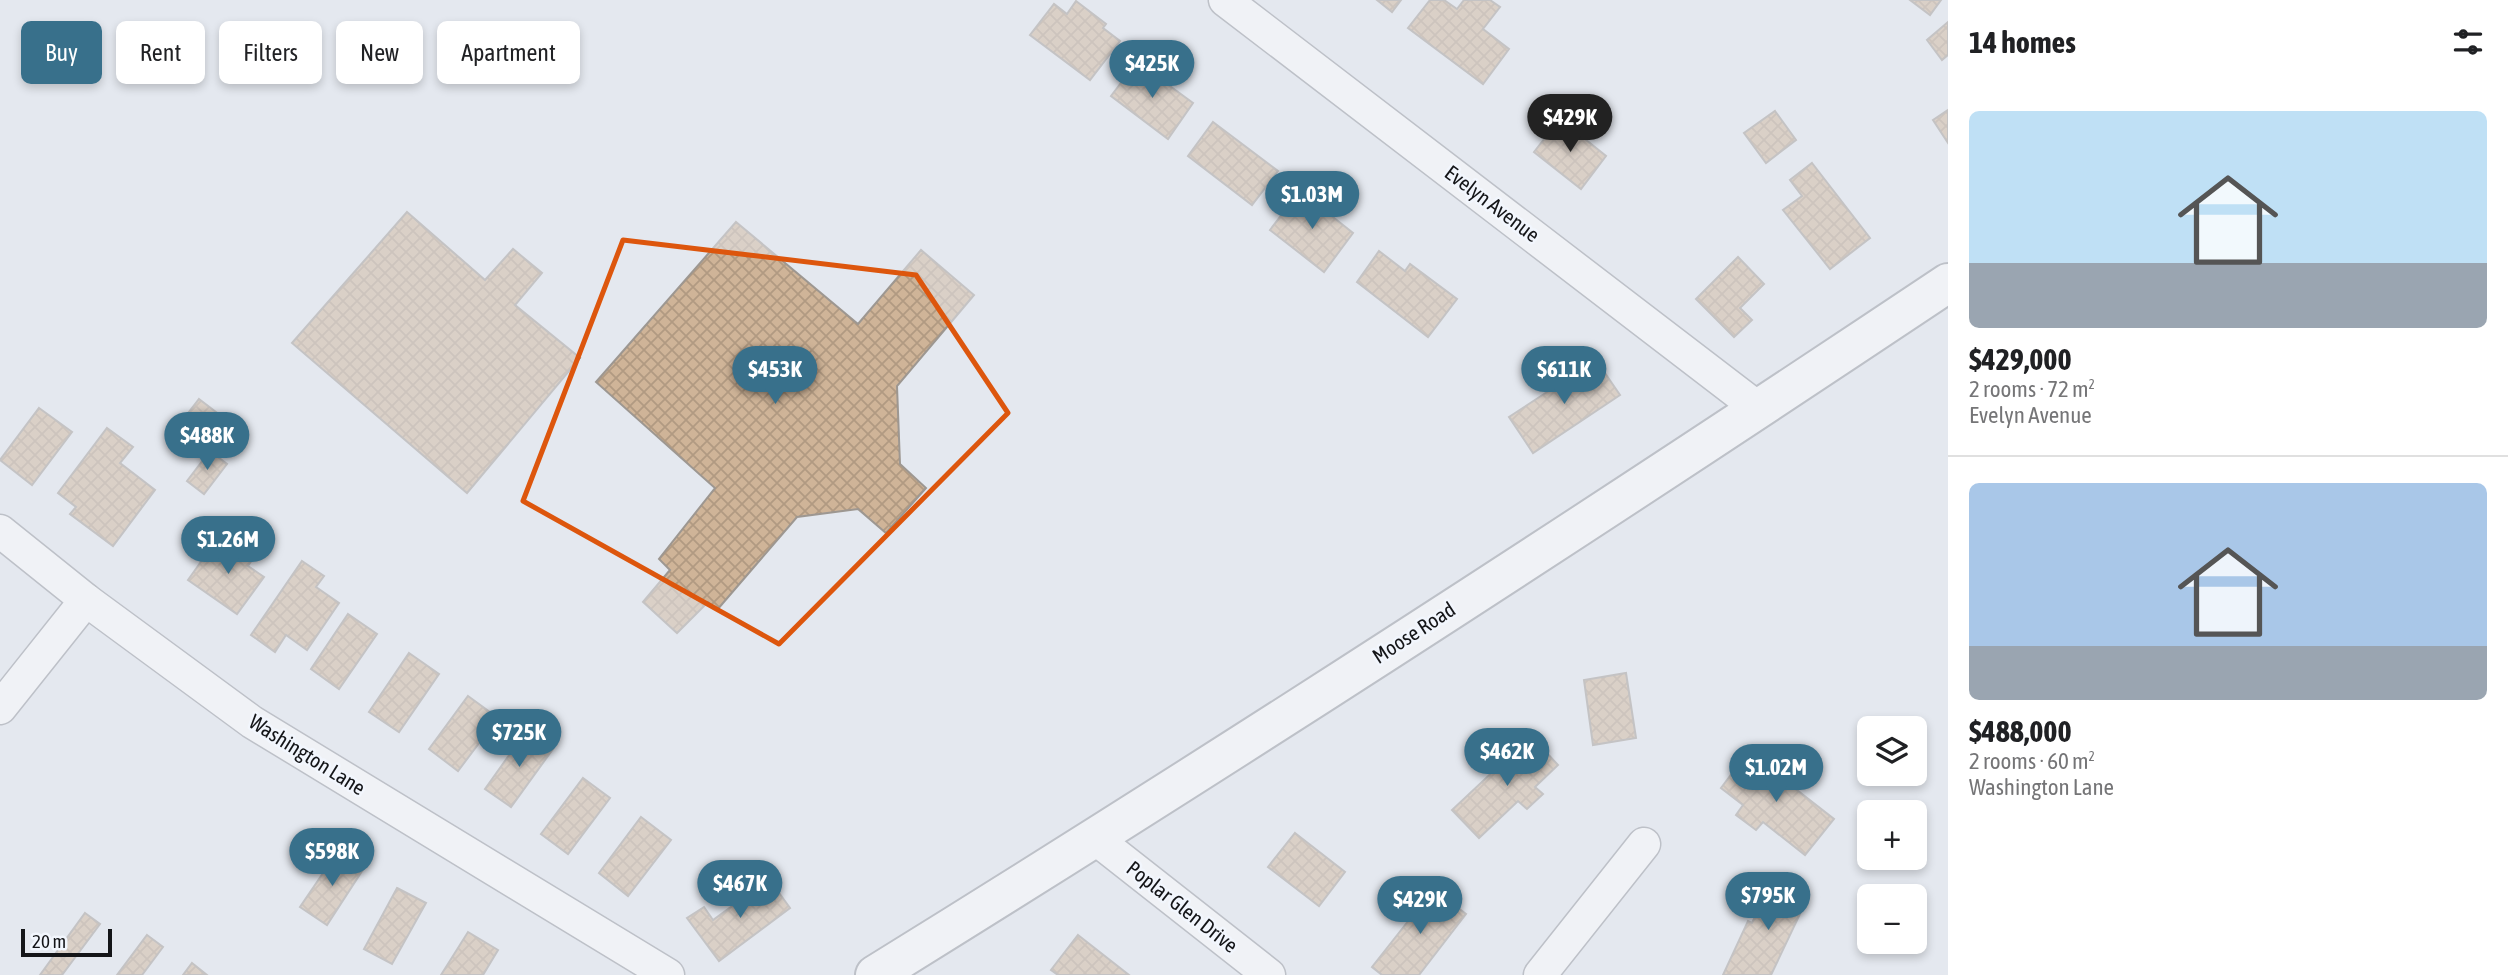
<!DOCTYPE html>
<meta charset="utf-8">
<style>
:root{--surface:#fff;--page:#f2f2f2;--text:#202124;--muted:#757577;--line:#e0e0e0;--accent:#38708b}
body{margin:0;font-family:"Asap Condensed",sans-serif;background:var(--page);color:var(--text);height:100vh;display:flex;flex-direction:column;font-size:26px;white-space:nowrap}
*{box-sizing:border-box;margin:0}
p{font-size:23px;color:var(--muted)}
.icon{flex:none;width:38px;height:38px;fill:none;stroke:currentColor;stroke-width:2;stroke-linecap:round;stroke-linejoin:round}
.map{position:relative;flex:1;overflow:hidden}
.drawer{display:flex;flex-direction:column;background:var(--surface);width:560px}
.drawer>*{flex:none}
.hud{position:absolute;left:21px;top:21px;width:665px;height:63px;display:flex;gap:14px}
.controls{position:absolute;left:1857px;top:716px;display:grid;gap:14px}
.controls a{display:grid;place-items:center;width:70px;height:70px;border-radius:10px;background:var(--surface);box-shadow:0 4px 10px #0003;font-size:35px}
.scale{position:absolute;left:21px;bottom:18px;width:91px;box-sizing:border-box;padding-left:7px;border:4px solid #141518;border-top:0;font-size:19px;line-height:24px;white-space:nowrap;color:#141518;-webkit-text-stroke:5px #f2f6fd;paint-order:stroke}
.price{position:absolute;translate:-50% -60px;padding:0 16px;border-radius:24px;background:var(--accent);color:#fff;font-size:23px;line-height:46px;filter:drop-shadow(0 2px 4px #0008)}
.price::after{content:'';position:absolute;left:50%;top:42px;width:21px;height:16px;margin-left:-10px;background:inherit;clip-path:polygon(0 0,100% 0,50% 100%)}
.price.selected{background:#222;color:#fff}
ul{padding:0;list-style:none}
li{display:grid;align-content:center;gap:14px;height:371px;padding:0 21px}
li+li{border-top:2px solid var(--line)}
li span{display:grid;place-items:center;height:217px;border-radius:10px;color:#555}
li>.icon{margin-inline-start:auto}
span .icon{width:126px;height:126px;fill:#fffc;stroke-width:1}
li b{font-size:30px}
h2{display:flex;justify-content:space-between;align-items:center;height:84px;padding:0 21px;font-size:30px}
.tag{padding:0 24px;border-radius:10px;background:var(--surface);box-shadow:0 4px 10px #0003;font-size:24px;line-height:63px}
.tag.selected{background:var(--accent);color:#fff}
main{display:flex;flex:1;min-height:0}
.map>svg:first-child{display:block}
.building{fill:url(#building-cross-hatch);stroke:#9d9791;stroke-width:2}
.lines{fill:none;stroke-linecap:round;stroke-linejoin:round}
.minor-casing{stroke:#8f9299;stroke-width:35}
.tertiary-casing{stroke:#8f9299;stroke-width:42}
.minor{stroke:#fff;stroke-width:32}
.tertiary{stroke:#fff;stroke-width:38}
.marked{fill:none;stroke:#dd560d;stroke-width:5;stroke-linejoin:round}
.labels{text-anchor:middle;stroke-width:5;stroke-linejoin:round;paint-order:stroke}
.street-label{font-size:21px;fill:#141518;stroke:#f2f6fd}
</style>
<main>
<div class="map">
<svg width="1948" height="975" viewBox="0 0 1948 975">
<defs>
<pattern id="building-cross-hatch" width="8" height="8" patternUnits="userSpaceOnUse" patternTransform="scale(1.75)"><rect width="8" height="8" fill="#cfb498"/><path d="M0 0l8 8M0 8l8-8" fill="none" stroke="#b19a82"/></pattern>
</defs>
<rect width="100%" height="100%" fill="#e4e8ef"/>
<g class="building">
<polygon points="1377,0 1401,0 1392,12"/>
<polygon points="1430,0 1444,0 1457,9 1464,0 1490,0 1500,7 1483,29 1509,49 1483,84 1408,28"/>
<polygon points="1910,0 1941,0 1930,15"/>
<polygon points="1076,1 1106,24 1103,28 1120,41 1090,80 1030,35 1054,4 1067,14"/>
<polygon points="1948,22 1948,55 1942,60 1927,40"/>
<polygon points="1137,62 1193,103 1168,139 1111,96"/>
<polygon points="1948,110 1948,143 1933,120"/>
<polygon points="1775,111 1796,140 1766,163 1744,133"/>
<polygon points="1560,119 1606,156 1581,189 1534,152"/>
<polygon points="1213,122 1278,171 1252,205 1188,156"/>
<polygon points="1812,163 1870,238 1830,269 1783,210 1802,196 1790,180"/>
<polygon points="1300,191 1353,233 1324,272 1270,230"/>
<polygon points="407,212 485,280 513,249 542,273 515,305 580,358 467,493 292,343"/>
<polygon points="736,222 858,324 921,250 974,295 897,386 900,464 926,488 886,533 858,509 797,517 717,610 708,602 677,633 643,602 670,570 659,559 715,488 596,382"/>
<polygon points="1379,251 1405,271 1410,264 1457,299 1428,337 1357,282"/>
<polygon points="1738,257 1764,284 1740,308 1752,320 1734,337 1696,299"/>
<polygon points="1596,360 1620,395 1533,453 1509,417"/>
<polygon points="199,399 225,419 210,438 185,417"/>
<polygon points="39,408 72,432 32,485 0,460"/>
<polygon points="107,428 133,447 120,463 155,490 113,546 70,514 76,507 58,493"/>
<polygon points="210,451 227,464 204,494 187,481"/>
<polygon points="237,541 256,554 248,566 264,577 237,614 188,580 215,542 230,552"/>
<polygon points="302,561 324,576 316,587 339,603 307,650 286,635 275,652 251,635"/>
<polygon points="348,614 377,634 339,689 311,669"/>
<polygon points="409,653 439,674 399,732 369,712"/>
<polygon points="1626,673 1636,738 1593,745 1584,680"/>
<polygon points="468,696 498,718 458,771 429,749"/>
<polygon points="527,730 553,749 511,807 485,789"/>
<polygon points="1531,736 1558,765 1535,787 1543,794 1527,809 1518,801 1479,838 1452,810"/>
<polygon points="1748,752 1834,819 1805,855 1763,822 1756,830 1736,815 1743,805 1721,788"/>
<polygon points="583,778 610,798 568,854 541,834"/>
<polygon points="641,817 671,840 628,896 599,873"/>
<polygon points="1295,833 1345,872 1319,906 1268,867"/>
<polygon points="338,851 364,868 327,925 300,907"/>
<polygon points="1773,878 1809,895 1771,975 1723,975 1748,921 1752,923"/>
<polygon points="769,879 790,908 719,961 687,918 704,907 713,920"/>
<polygon points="397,888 426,903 392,964 364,949"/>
<polygon points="1433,889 1466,914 1419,975 1382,975 1372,967 1409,920 1398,912 1409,898 1419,906"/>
<polygon points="85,913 100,924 62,975 40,975"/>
<polygon points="468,932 498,950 483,975 441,975"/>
<polygon points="147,935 163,947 142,975 117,975"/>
<polygon points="1078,935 1129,975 1058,975 1051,970"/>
<polygon points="192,963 207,975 183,975"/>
</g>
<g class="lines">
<defs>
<g id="minor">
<polyline points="1225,0 1759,409"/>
<polyline points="0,531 86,600 252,722 668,975"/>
<polyline points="0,708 86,600"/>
<polyline points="1096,839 1269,975"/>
<polyline points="1540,975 1644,844"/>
</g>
<path id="tertiary" d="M875 975C1237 751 1594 519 1948 283"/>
</defs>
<use href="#minor" class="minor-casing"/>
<use href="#tertiary" class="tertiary-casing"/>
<use href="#minor" class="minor"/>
<use href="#tertiary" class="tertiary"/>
</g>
<path d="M0 0H1948V975H0ZM623 240 916 275 1008 413 779 644 523 501Z" fill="#e4e8ef" fill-opacity=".55" fill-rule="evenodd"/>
<path class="marked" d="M623 240 916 275 1008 413 779 644 523 501Z"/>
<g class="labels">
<g class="street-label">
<text transform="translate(1492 204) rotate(37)" y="7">Evelyn Avenue</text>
<text transform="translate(1414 633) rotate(-33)" y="7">Moose Road</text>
<text transform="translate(307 755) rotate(32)" y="7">Washington Lane</text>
<text transform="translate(1182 907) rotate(38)" y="7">Poplar Glen Drive</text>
</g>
</g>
</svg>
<div class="controls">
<a><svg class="icon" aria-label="layers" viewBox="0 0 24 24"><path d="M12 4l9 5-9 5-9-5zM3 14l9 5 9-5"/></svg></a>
<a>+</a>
<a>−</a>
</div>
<div class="scale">20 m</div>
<b class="price" style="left:1152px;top:100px">$425K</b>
<b class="price selected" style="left:1570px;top:154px">$429K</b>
<b class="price" style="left:1312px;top:231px">$1.03M</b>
<b class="price" style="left:775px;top:406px">$453K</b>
<b class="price" style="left:1564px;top:406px">$611K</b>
<b class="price" style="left:207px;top:472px">$488K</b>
<b class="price" style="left:228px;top:576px">$1.26M</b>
<b class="price" style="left:519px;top:769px">$725K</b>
<b class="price" style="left:1507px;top:788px">$462K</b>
<b class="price" style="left:1776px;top:804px">$1.02M</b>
<b class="price" style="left:332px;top:888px">$598K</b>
<b class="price" style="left:740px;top:920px">$467K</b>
<b class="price" style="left:1768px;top:932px">$795K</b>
<b class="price" style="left:1420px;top:936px">$429K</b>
<div class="hud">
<a class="tag selected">Buy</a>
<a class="tag">Rent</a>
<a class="tag">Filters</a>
<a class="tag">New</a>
<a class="tag">Apartment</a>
</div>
</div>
<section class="drawer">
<h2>14 homes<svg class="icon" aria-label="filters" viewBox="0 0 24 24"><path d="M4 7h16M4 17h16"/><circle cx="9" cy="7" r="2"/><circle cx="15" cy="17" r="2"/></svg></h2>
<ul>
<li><span style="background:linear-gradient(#bfe0f5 70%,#9aa5b1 0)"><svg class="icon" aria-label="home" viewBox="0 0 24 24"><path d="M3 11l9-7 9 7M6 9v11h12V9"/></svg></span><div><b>$429,000</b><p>2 rooms · 72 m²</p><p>Evelyn Avenue</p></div></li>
<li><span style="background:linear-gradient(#a9c7e8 75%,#9aa5b1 0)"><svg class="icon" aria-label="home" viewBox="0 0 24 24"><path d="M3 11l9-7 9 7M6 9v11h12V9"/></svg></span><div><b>$488,000</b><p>2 rooms · 60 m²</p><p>Washington Lane</p></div></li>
</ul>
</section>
</main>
